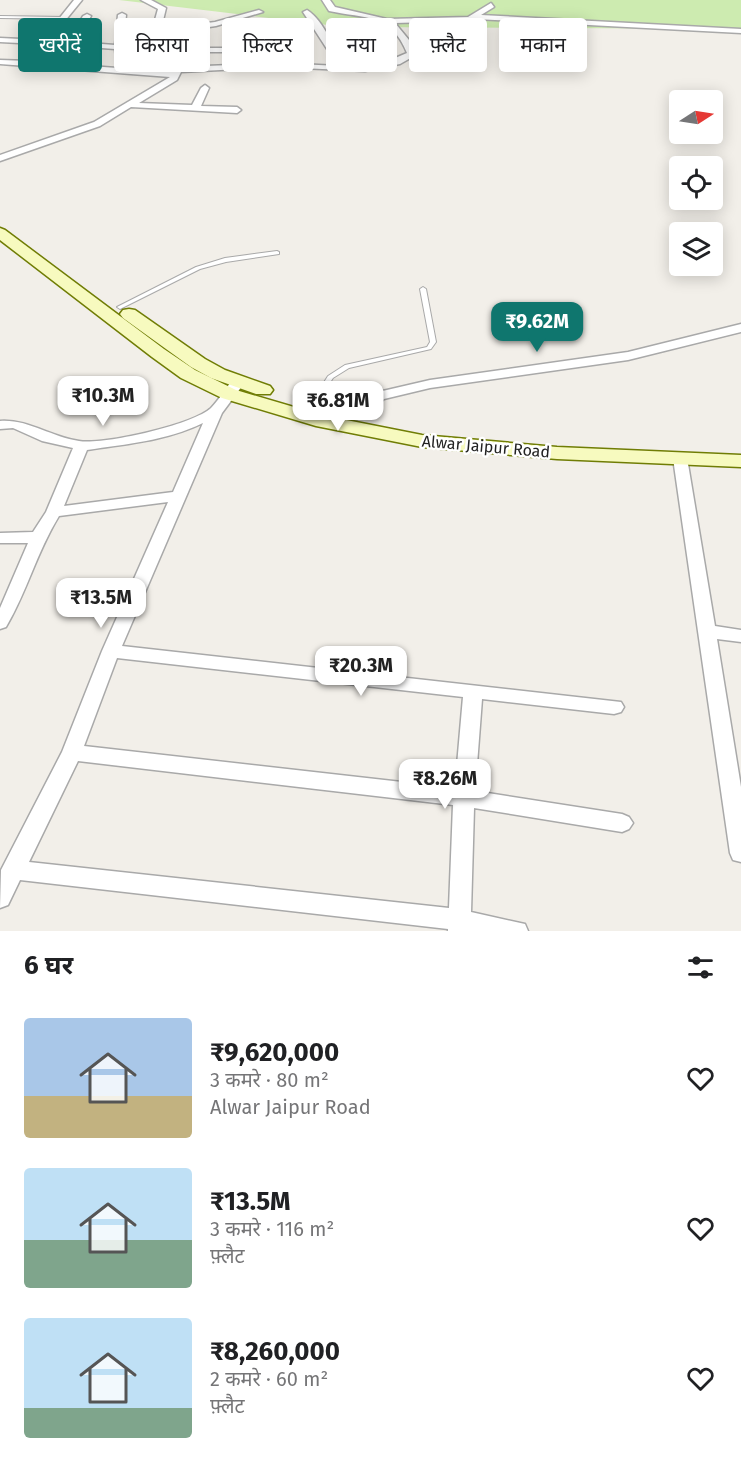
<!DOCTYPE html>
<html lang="hi">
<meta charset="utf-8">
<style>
:root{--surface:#fff;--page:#f2f2f2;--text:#202124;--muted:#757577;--accent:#0f766e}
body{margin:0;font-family:"Fira Sans","Noto Sans Devanagari",sans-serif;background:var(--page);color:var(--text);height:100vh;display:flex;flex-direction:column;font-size:22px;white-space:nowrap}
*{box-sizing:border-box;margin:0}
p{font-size:20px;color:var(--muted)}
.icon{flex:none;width:33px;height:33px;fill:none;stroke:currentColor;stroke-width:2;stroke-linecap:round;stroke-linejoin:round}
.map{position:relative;height:931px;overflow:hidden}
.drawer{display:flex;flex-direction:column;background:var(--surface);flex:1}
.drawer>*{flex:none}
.top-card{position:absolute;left:18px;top:18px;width:705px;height:54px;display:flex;gap:12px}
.needle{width:39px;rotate:78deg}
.buttons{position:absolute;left:669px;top:90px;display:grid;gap:12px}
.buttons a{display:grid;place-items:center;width:54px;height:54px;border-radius:6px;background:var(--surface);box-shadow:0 3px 15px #0003;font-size:30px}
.price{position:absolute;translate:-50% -51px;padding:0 14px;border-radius:12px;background:#fff;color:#222;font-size:20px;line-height:39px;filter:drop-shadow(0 2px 3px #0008)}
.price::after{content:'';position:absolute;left:50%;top:36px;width:18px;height:14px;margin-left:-9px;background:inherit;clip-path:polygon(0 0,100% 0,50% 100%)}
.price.active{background:var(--accent);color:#fff}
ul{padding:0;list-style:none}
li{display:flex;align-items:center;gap:18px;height:150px;padding:0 24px}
li span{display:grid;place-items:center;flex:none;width:168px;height:120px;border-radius:6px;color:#555}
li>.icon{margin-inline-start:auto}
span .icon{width:72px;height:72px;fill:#fffc;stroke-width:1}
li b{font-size:26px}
h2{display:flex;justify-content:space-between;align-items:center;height:72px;padding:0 24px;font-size:26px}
.pill{padding:0 21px;border-radius:6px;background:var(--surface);box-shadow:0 3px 15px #0003;font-size:21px;line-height:54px}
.pill.active{background:var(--accent);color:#fff}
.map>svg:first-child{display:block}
.grass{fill:#cdebb0}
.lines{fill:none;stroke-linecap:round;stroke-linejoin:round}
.service-casing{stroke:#a9a9a9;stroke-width:2}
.minor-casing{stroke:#a9a9a9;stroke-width:3}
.secondary-casing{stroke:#707d05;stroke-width:3}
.service{fill:#fff;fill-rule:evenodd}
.minor{fill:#fff;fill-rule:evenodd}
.secondary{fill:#f7fabf;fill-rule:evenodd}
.labels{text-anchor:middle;stroke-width:5;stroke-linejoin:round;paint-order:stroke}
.street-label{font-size:16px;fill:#222;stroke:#fff}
</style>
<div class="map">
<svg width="741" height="931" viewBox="0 0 741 931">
<rect width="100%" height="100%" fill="#f2efe9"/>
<polygon class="grass" points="119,0 741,0 741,29 345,27"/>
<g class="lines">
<defs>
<g id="service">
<polygon points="0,16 64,17 66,18 64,19 0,18"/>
<polygon points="277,251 279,252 279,254 226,262 200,269 120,309 117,307 196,267 225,258"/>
<polygon points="423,287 426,289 436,342 431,349 349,368 333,378 314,407 310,407 309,406 328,376 345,365 427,347 430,342 420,289"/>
</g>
<g id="minor">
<path d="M74 0H82L42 49 37 62 117 68 115 49 74 46 68 42 83 16 87 14 91 16 76 42 115 45 118 15 122 13 126 15 123 45 155 47 153 27 158 9 141 0H151L166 8 161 29 215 22 259 10 263 12 216 26 162 34 163 48H294L298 50 294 52H167L180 67 280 63 338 66 303 12 307 10C325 21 333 50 347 67L381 64 407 53C391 13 366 19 329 11L322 0H330L335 7 387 19 468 17 491 3 494 7 481 15 741 29V33L475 19 481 41 446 46 414 56 400 64 365 71 280 67 181 72 177 80 139 103 192 105 201 88 205 85 209 88 201 106 237 107 241 110 237 113 131 107 100 126 0 161V155L94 122 170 77 0 64V60L29 61 38 44 0 42V38L42 40ZM467 21 473 37 445 42 414 51 409 40 395 23ZM123 50 158 52 174 70 173 72 125 69Z"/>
<polygon points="741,324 741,332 628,360 430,388 384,399 357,419 347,419 345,416 374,393 430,380 628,352"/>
<path d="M238 378 245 382 222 413 122 646 621 702 624 707 621 712 614 714 482 699 475 791 622 814 629 817 633 823 629 829 622 832 474 808 471 912 525 924 528 931H448V929L20 880 8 905 0 908 1 870 62 752 102 651 168 502 59 516C37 551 27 592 6 627L0 629V608L28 543H0V533L33 532 46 512 73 448 42 441 13 428 0 429V421C28 419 51 437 79 441 104 445 192 425 211 408 219 400 226 388 233 379ZM203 423 173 492 64 506 87 450C127 444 166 441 203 423ZM117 658 463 697 455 788 84 746ZM78 761 453 805 449 908 29 862Z"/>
<polygon points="680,454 687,458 715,626 741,630 741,642 717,639 741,787 741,862 733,860 730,853 673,458"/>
</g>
<g id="secondary">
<polygon points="0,228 5,230 164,349 195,370 236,390 321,415 422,435 557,447 741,455 741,467 557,459 422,447 316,426 222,398 181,378 152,357 0,240"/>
<polygon points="129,309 135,310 205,359 225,370 270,386 273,390 270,394 256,394 211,378 191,367 123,318 120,314 123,310"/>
</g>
</defs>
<use href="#service" class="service-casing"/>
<use href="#minor" class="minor-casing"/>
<use href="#secondary" class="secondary-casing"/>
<use href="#service" class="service"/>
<use href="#minor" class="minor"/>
<use href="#secondary" class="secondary"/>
</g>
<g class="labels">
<g class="street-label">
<text transform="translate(486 446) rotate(5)" y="6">Alwar Jaipur Road</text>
</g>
</g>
</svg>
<div class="buttons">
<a><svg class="needle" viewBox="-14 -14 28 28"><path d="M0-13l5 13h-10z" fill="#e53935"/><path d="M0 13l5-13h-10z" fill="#757577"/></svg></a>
<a><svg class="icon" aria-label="locate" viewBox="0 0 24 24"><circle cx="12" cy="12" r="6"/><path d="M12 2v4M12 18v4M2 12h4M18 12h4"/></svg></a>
<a><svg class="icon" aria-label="layers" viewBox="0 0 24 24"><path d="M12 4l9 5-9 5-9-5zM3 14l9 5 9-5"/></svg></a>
</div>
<b class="price active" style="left:537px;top:353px">₹9.62M</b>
<b class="price" style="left:103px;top:427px">₹10.3M</b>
<b class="price" style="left:338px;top:432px">₹6.81M</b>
<b class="price" style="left:101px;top:629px">₹13.5M</b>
<b class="price" style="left:361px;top:697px">₹20.3M</b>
<b class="price" style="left:445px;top:810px">₹8.26M</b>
<div class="top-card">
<a class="pill active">खरीदें</a>
<a class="pill">किराया</a>
<a class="pill">फ़िल्टर</a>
<a class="pill">नया</a>
<a class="pill">फ़्लैट</a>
<a class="pill">मकान</a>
</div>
</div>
<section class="drawer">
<h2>6 घर<svg class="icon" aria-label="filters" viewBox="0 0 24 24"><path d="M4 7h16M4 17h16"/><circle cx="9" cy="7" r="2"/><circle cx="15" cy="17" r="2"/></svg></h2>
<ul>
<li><span style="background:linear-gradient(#a9c7e8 65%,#c2b280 0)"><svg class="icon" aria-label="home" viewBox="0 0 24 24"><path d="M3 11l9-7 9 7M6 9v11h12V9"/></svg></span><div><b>₹9,620,000</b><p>3 कमरे · 80 m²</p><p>Alwar Jaipur Road</p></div><svg class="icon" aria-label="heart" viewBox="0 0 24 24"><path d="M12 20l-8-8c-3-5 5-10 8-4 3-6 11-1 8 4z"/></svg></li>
<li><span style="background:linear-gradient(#bfe0f5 60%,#7fa58c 0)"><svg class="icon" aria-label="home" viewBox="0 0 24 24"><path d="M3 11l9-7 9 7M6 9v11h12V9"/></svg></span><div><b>₹13.5M</b><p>3 कमरे · 116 m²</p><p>फ़्लैट</p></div><svg class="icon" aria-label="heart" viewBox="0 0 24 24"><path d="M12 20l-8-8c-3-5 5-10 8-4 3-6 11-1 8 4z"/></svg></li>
<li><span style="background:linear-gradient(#bfe0f5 75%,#7fa58c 0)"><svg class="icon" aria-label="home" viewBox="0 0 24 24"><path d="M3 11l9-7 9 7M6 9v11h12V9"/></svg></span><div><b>₹8,260,000</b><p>2 कमरे · 60 m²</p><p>फ़्लैट</p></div><svg class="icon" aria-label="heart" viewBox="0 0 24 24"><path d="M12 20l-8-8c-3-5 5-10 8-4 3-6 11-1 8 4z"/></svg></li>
</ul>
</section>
